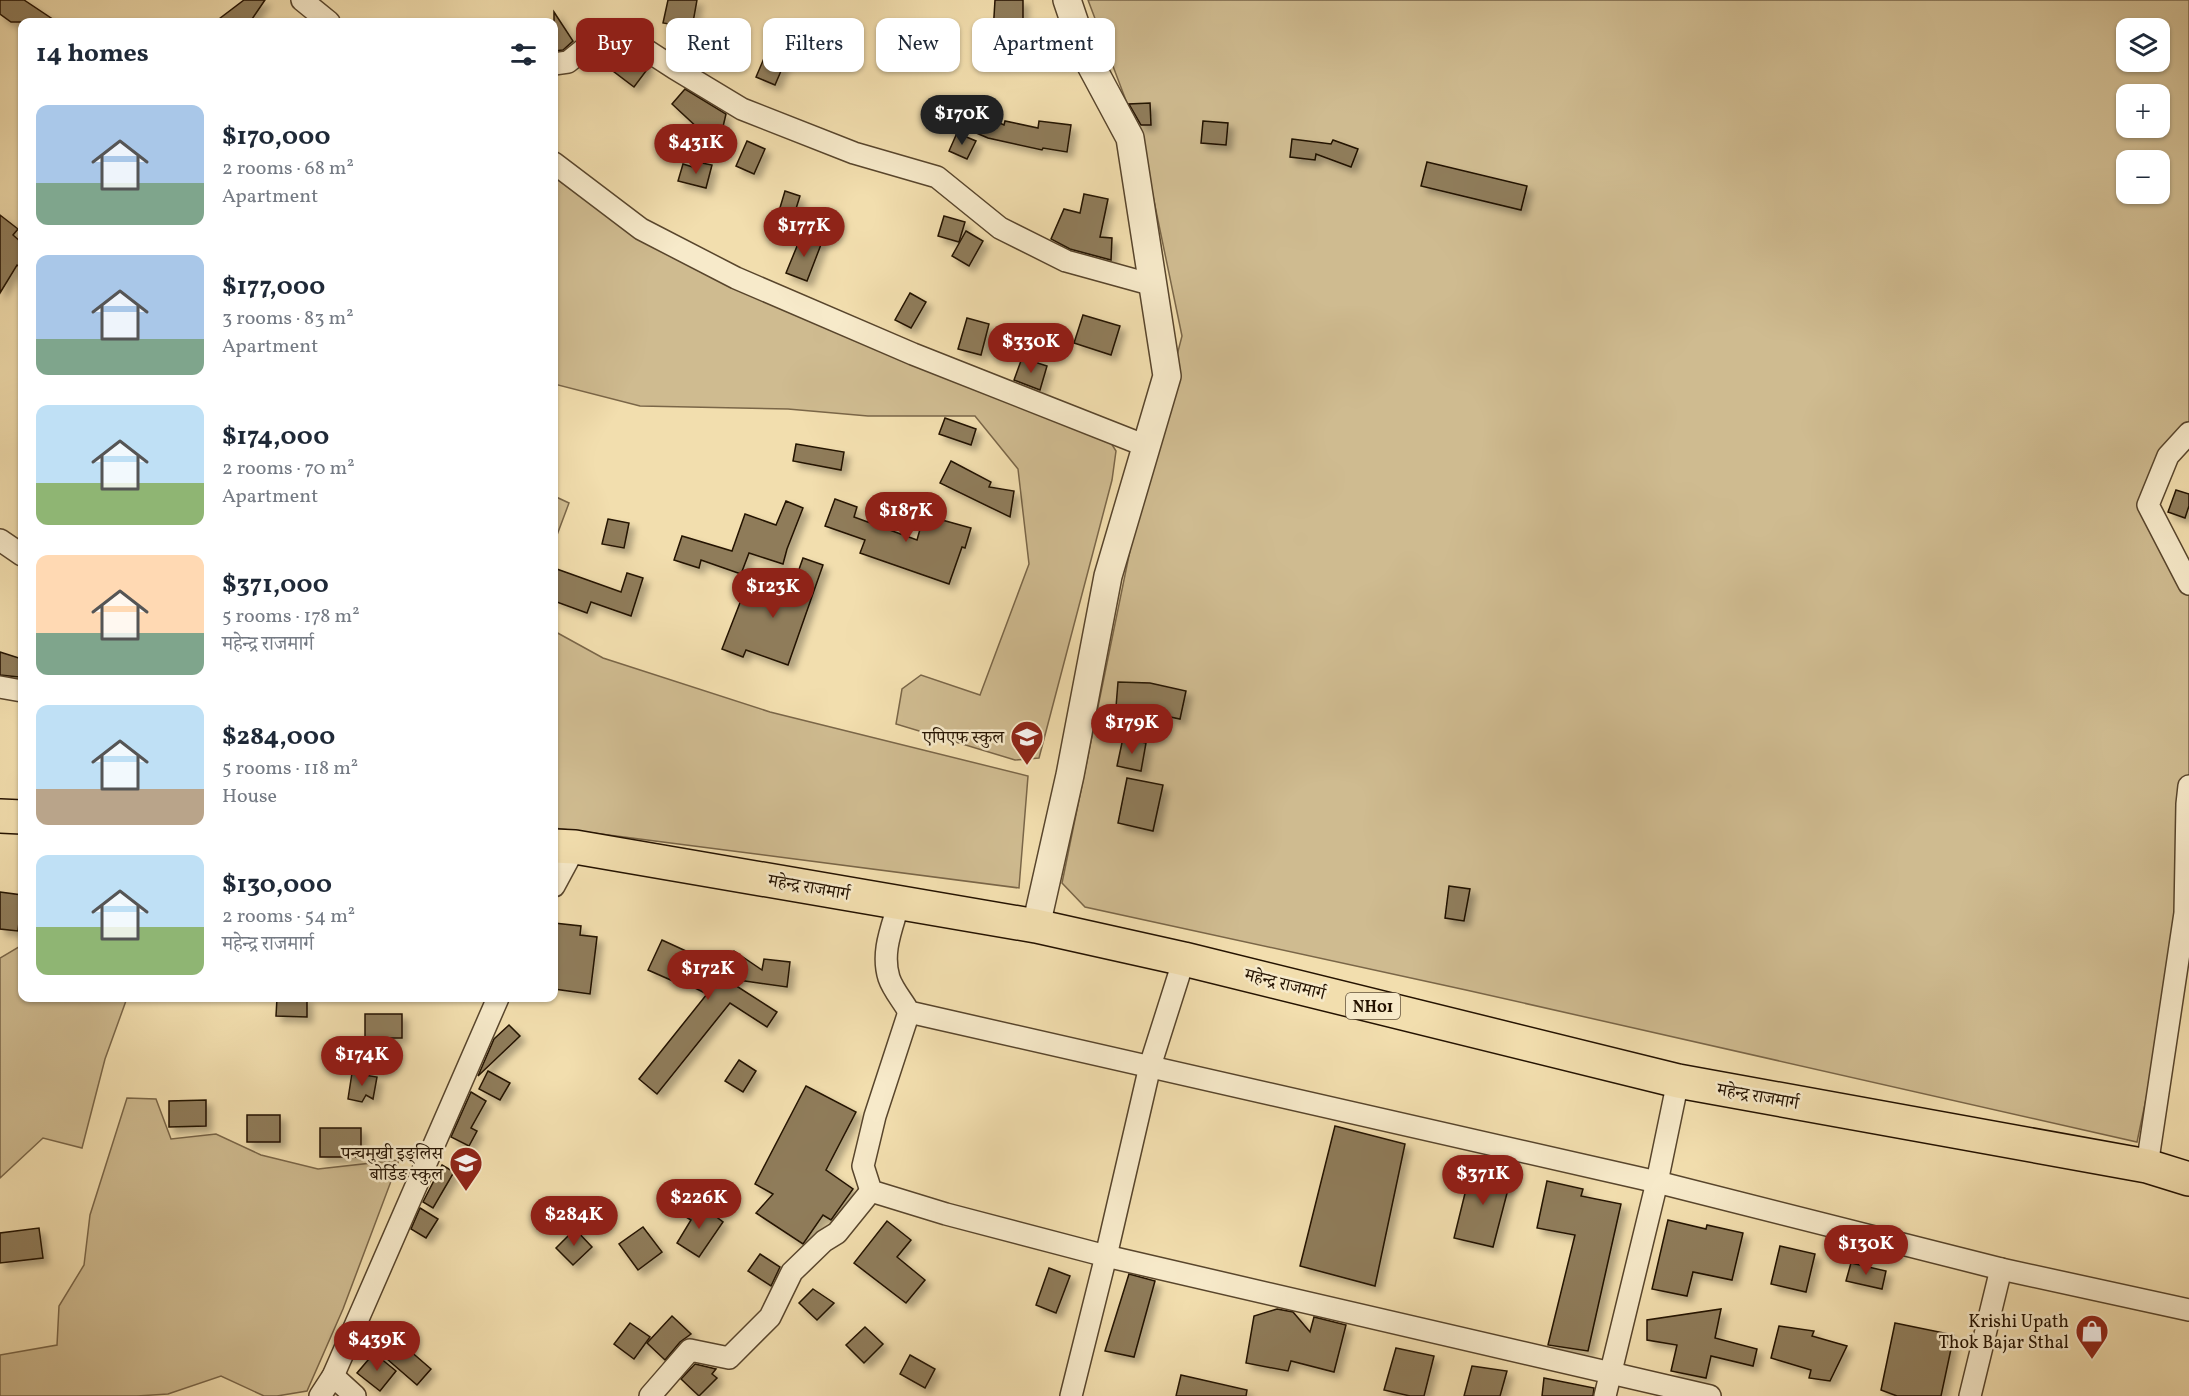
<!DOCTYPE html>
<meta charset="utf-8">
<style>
:root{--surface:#fff;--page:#f6f6f7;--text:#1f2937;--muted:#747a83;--accent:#8f2418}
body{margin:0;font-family:Vollkorn,"Noto Serif Devanagari",serif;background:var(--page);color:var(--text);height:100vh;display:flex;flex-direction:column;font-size:22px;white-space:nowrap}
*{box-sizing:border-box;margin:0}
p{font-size:20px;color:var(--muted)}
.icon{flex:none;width:33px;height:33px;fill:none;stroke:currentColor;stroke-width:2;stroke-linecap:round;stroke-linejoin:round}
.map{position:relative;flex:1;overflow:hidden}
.sheet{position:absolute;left:18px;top:18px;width:540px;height:984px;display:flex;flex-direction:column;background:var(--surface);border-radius:12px;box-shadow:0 2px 4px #0004}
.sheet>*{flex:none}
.hud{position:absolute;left:576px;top:18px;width:570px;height:54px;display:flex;gap:12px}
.controls{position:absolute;left:2116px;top:18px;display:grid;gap:12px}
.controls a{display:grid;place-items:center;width:54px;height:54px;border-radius:12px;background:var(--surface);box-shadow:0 2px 4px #0004;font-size:30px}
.price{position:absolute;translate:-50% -51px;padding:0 14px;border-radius:21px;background:var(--accent);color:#fff;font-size:20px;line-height:39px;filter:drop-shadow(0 2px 3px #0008)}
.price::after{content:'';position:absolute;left:50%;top:36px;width:18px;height:14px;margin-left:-9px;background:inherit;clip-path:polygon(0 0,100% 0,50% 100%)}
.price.on{background:#222;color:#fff}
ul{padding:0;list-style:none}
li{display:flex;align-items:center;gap:18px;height:150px;padding:0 18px}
li span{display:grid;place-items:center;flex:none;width:168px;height:120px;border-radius:12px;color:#555}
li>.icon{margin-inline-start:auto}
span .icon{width:72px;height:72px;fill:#fffc;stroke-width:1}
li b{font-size:26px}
h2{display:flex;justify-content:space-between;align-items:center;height:72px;padding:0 18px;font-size:26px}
.chip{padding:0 21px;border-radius:12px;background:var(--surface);box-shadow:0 2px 4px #0004;font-size:21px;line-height:54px}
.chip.on{background:var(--accent);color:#fff}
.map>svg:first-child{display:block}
.green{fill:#cfbb90;stroke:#7a6648;stroke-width:1.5;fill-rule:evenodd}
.building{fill:#8f7c5a;stroke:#241200;stroke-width:1.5;filter:url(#shadow)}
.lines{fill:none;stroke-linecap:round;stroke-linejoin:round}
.minor-casing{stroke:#58452c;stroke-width:24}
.tertiary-casing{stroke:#58452c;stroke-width:30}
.trunk-casing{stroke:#241200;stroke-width:36}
.minor{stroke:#f7eaca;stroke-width:21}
.tertiary{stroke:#f7eaca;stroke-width:27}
.trunk{stroke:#f2deae;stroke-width:33}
.labels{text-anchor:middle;stroke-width:5;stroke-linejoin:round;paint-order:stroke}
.shield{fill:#f7eaca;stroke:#63533d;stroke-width:1.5}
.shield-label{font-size:16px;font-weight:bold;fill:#241200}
.poi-label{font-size:18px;fill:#241200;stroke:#f7eaca;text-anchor:end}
.street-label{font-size:18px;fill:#241200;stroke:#f7eaca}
</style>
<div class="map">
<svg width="2189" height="1396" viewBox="0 0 2189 1396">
<defs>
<filter id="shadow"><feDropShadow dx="5.5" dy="5.5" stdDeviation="3" flood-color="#0004"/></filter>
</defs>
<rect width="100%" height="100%" fill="#f2deae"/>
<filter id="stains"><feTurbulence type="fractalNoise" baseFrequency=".00333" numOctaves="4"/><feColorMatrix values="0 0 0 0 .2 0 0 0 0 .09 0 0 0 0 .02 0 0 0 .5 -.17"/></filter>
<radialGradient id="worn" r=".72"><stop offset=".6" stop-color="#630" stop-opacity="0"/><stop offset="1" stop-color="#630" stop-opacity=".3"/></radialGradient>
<g class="green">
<path d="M1088 0H2189V433L2148 505 2189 584V786L2185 913 2137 1142 1466 990 1085 907 1062 883 1143 487 1182 336 1142 143ZM2127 28H2160V62H2127ZM2127 94H2160V128H2127ZM2127 160H2160V194H2127Z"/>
<polygon points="554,177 603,213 729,283 1108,438 1116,451 1112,480 1039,758 1015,760 896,724 902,689 921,675 980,695 1029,564 1018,469 975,416 868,416 788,409 640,406 554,384"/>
<polygon points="554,496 569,503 554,543"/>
<polygon points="554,631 603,658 770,712 1028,776 1019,888 554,828"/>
<polygon points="22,945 22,998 127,998 105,1059 82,1148 43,1138 0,1178 0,958"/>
<polygon points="127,1098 156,1099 171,1139 216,1134 261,1155 318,1169 399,1160 343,1309 307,1391 277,1396 264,1396 221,1376 168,1394 137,1396 0,1396 0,1355 57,1345 59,1306 84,1265 90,1215"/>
</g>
<g class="building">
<polygon points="0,0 24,0 57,22 11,22 0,14"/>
<polygon points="244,0 265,0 250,22 215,22"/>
<polygon points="668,0 697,0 692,28 663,23"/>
<polygon points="995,0 1023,0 1023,33 993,33"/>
<polygon points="554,12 573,41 563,50 554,51"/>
<polygon points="768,49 787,57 775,85 756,77"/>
<polygon points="627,53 649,67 634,87 613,71"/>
<polygon points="685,89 726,114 721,135 699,129 672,104"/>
<polygon points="1150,103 1151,125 1141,125 1129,104"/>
<polygon points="982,115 1004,125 1005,121 1038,128 1039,121 1071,125 1067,152 1043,148 1042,150 988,138 974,132"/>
<polygon points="1203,121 1228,123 1226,145 1201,143"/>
<polygon points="957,133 976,141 967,159 949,151"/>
<polygon points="1292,139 1331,144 1333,140 1358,149 1351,167 1316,154 1315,160 1290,157"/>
<polygon points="747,141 765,149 754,174 736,166"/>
<polygon points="697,162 712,165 706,188 678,181 683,164 696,168"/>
<polygon points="1427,162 1527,186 1521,210 1421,186"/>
<polygon points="785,191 800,196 794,215 779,211"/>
<polygon points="1084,194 1108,199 1100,237 1112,238 1111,260 1070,249 1051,239 1064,209 1080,213"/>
<polygon points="0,215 18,229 13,235 22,243 22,269 17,265 0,293"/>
<polygon points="944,216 965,222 959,242 938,236"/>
<polygon points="966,231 983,241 969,266 952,256"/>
<polygon points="802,234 822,242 807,281 786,273"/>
<polygon points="910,293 926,302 911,328 895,320"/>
<polygon points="1083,315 1120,326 1111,355 1074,343"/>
<polygon points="967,318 989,324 981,355 958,349"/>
<polygon points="1022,358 1047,366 1040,390 1014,380"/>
<polygon points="945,418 976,429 971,445 939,434"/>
<polygon points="796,444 844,452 841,470 793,461"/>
<polygon points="951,461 991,482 989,487 1014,491 1010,517 940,483"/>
<polygon points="2176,490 2189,494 2189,506 2185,518 2168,512"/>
<polygon points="835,499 857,507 854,517 917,540 924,515 971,528 965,548 962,547 949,584 860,553 865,540 825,526"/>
<polygon points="786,501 803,508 787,549 783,564 749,553 741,574 701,560 699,568 674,560 682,536 732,551 745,514 776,525"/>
<polygon points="608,519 629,523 624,548 602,544"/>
<polygon points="803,558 823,565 788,665 746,650 743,657 722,649 745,590 786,606"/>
<polygon points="554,568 621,592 627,573 643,578 631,616 591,602 587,613 554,601"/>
<polygon points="0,652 22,659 22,668 19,677 0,675"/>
<polygon points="1118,682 1150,683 1186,691 1180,719 1156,714 1157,709 1116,707"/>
<polygon points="1123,738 1146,743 1141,771 1117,766"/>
<polygon points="1127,778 1163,785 1153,831 1118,823"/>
<polygon points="1449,886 1470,889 1464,921 1445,918"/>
<polygon points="0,892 22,895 18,931 0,929"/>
<polygon points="554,923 581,926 580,935 597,937 590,994 554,989"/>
<polygon points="662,940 723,968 734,951 762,970 764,959 790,962 787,987 724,978 777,1012 767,1027 730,1003 657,1094 639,1079 707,994 675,978 673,981 648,970"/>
<polygon points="277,998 307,998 307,1017 276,1016"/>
<rect x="365" y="1014" width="37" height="24"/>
<polygon points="509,1025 520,1036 478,1076 494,1039"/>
<polygon points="739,1060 756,1071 743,1092 725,1081"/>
<polygon points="488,1071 510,1083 500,1100 479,1089"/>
<polygon points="352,1073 377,1077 373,1099 366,1095 362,1102 348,1099"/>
<polygon points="806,1086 856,1112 826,1170 853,1189 831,1220 823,1215 803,1244 756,1213 773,1194 755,1184"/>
<polygon points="471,1092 486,1101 471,1128 477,1131 469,1146 451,1137"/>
<polygon points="206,1100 206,1126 169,1127 169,1101"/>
<rect x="247" y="1115" width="33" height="27"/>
<polygon points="1335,1126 1405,1144 1375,1286 1300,1266"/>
<rect x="320" y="1128" width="41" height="29"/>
<polygon points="442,1165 454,1172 433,1208 423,1202"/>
<polygon points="1472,1165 1512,1174 1493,1247 1454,1238"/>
<polygon points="1547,1181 1583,1189 1581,1196 1621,1204 1588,1351 1548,1345 1575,1235 1537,1228"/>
<polygon points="697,1202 723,1222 699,1257 677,1243 691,1220 686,1217"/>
<polygon points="420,1208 438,1219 426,1238 411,1229"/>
<polygon points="1668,1220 1706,1229 1707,1225 1743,1233 1732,1280 1693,1272 1687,1296 1652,1289"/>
<polygon points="887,1221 911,1240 897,1257 925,1280 906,1303 854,1263"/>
<polygon points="643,1227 662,1252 638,1270 619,1244"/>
<polygon points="39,1228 43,1258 0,1263 0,1233"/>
<polygon points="575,1229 592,1247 573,1265 556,1248"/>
<polygon points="1780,1246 1815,1254 1806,1292 1771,1284"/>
<polygon points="760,1254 780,1267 771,1286 748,1271"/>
<polygon points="1851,1263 1886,1271 1882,1289 1846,1281"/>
<polygon points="1049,1268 1070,1276 1056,1313 1036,1305"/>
<polygon points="1129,1274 1155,1281 1134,1357 1105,1351"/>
<polygon points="813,1289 834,1303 817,1320 799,1303"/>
<polygon points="1277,1309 1293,1312 1310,1332 1314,1317 1346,1325 1334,1372 1291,1361 1288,1371 1246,1363 1254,1316"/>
<polygon points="1721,1309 1715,1338 1757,1349 1753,1366 1711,1356 1706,1378 1671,1371 1677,1345 1647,1340 1647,1320"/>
<polygon points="672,1316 691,1334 680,1342 665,1360 647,1343"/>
<polygon points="630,1323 650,1337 634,1359 614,1344"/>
<polygon points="1895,1323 1954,1335 1941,1396 1897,1396 1881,1390"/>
<polygon points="1779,1326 1814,1331 1812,1336 1847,1346 1830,1381 1809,1378 1811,1370 1771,1358"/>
<polygon points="865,1327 883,1344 864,1363 846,1345"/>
<polygon points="401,1343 431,1369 417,1385 387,1359"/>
<polygon points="1396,1348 1434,1356 1424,1396 1410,1396 1384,1390"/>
<polygon points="374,1353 396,1371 380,1391 357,1373"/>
<polygon points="910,1355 935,1369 925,1388 900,1374"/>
<polygon points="695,1364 716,1369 712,1374 717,1378 699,1396 681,1379"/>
<polygon points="1472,1366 1507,1371 1500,1396 1464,1396"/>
<polygon points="1181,1375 1247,1390 1246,1396 1176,1396"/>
<polygon points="1544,1378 1594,1388 1593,1396 1542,1396"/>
</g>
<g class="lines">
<defs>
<g id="minor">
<polyline points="302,0 329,22"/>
<polyline points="554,64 568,62 604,33 620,33 674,68 742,109 854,153 937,177 1000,228 1066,261 1153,285"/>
<polyline points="554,163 641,229 736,278 913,354 1146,446"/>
<polyline points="2189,433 2168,456 2148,505 2189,584"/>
<polyline points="0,540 22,555"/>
<polyline points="0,687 22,691"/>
<polyline points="554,886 575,847"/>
<path d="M899 903C892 928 881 952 889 978 893 990 903 1001 909 1012L1657 1182 2001 1269 2189 1310"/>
<polyline points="909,1012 875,1116 863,1166 871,1191 946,1214 1106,1256 1710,1396"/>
<polyline points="2147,1166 2185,913 2187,804 2189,786"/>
<polyline points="333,1376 355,1396"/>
<polyline points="320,1396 333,1376 365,1303 498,998"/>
<polyline points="650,1396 690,1350 729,1358 770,1317 792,1272 824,1241 837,1233 871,1191"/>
<polyline points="1071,1396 1106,1256 1150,1066 1184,959"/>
<polyline points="1605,1396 1657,1182 1678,1081"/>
<polyline points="1970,1396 2001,1269"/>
</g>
<polyline id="tertiary" points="1036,926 1070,775 1108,576 1167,376 1130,138 1086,56 1067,0"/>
<g id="trunk">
<polyline points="0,816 22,817"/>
<polyline points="554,846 575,847 1036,926 1184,959 1678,1081 2147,1166 2189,1179"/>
</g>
</defs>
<use href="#minor" class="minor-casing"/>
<use href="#tertiary" class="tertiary-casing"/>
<use href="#trunk" class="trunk-casing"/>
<use href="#minor" class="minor"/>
<use href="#tertiary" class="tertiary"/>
<use href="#trunk" class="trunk"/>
</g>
<defs>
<symbol id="school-pin" viewBox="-11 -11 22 30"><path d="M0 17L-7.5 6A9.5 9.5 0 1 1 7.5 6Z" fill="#8f2418" stroke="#f7eaca"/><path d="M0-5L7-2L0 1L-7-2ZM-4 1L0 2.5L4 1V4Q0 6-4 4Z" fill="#fff"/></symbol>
<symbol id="shop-pin" viewBox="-11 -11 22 30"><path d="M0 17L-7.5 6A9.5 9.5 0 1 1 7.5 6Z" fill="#8f2418" stroke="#f7eaca"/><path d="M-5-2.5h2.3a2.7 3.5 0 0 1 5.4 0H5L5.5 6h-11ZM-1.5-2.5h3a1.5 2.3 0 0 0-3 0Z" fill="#fff"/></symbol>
</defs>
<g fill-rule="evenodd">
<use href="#school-pin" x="1008" y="718" width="38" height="52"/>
<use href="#school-pin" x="447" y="1144" width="38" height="52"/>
<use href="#shop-pin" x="2073" y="1312" width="38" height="52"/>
</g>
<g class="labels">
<rect class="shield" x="1346" y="993" width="54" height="26" rx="4.5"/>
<g class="shield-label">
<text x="1373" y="1012">NH01</text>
</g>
<g class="poi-label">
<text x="1004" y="743">एपिएफ स्कुल</text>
<text x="443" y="1159">पन्चमुखी इङ्लिस<tspan x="443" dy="21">बोर्डिङ स्कुल</tspan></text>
<text x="2069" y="1327">Krishi Upath<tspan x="2069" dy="21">Thok Bajar Sthal</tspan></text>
</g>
<g class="street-label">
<text transform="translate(809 887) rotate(10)" y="6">महेन्द्र राजमार्ग</text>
<text transform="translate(1285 984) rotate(14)" y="6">महेन्द्र राजमार्ग</text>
<text transform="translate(1758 1096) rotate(10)" y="6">महेन्द्र राजमार्ग</text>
</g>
</g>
<rect width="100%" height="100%" filter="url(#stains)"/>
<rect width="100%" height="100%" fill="url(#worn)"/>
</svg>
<div class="controls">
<a><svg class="icon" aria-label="layers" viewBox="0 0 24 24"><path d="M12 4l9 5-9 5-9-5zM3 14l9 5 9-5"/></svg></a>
<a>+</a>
<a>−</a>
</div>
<b class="price on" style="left:962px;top:146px">$170K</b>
<b class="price" style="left:696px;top:175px">$431K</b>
<b class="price" style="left:804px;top:258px">$177K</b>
<b class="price" style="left:1031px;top:374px">$330K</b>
<b class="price" style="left:906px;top:543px">$187K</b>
<b class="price" style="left:773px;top:619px">$123K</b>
<b class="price" style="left:1132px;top:755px">$179K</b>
<b class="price" style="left:708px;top:1001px">$172K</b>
<b class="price" style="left:362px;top:1087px">$174K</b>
<b class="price" style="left:1483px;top:1206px">$371K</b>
<b class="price" style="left:699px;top:1230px">$226K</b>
<b class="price" style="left:574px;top:1247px">$284K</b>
<b class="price" style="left:1866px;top:1276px">$130K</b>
<b class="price" style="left:377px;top:1372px">$439K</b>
<div class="hud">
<a class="chip on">Buy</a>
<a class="chip">Rent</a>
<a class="chip">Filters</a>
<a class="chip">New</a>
<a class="chip">Apartment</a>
</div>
<section class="sheet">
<h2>14 homes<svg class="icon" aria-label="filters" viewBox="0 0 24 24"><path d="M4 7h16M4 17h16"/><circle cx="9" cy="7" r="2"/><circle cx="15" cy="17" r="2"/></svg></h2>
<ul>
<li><span style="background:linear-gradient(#a9c7e8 65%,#7fa58c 0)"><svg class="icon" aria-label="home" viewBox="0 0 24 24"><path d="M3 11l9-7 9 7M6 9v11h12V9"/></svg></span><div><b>$170,000</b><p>2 rooms · 68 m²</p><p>Apartment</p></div></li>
<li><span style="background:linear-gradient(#a9c7e8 70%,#7fa58c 0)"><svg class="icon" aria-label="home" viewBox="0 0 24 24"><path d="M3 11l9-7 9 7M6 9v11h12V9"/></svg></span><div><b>$177,000</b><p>3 rooms · 83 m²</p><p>Apartment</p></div></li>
<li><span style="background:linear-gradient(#bfe0f5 65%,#8fb573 0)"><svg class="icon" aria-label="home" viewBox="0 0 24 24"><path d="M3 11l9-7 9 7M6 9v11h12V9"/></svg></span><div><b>$174,000</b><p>2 rooms · 70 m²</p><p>Apartment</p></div></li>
<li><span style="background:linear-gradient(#ffd9b3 65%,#7fa58c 0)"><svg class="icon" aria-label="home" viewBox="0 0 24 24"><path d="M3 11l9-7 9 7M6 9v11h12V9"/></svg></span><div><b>$371,000</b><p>5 rooms · 178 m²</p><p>महेन्द्र राजमार्ग</p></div></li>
<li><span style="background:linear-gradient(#bfe0f5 70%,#b9a48a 0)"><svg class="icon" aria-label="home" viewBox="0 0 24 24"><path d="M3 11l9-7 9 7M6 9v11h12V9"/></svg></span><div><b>$284,000</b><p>5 rooms · 118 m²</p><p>House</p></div></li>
<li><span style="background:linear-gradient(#bfe0f5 60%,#8fb573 0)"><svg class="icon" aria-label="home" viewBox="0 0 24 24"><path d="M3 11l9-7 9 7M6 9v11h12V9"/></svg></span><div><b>$130,000</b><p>2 rooms · 54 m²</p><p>महेन्द्र राजमार्ग</p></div></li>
</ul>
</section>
</div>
